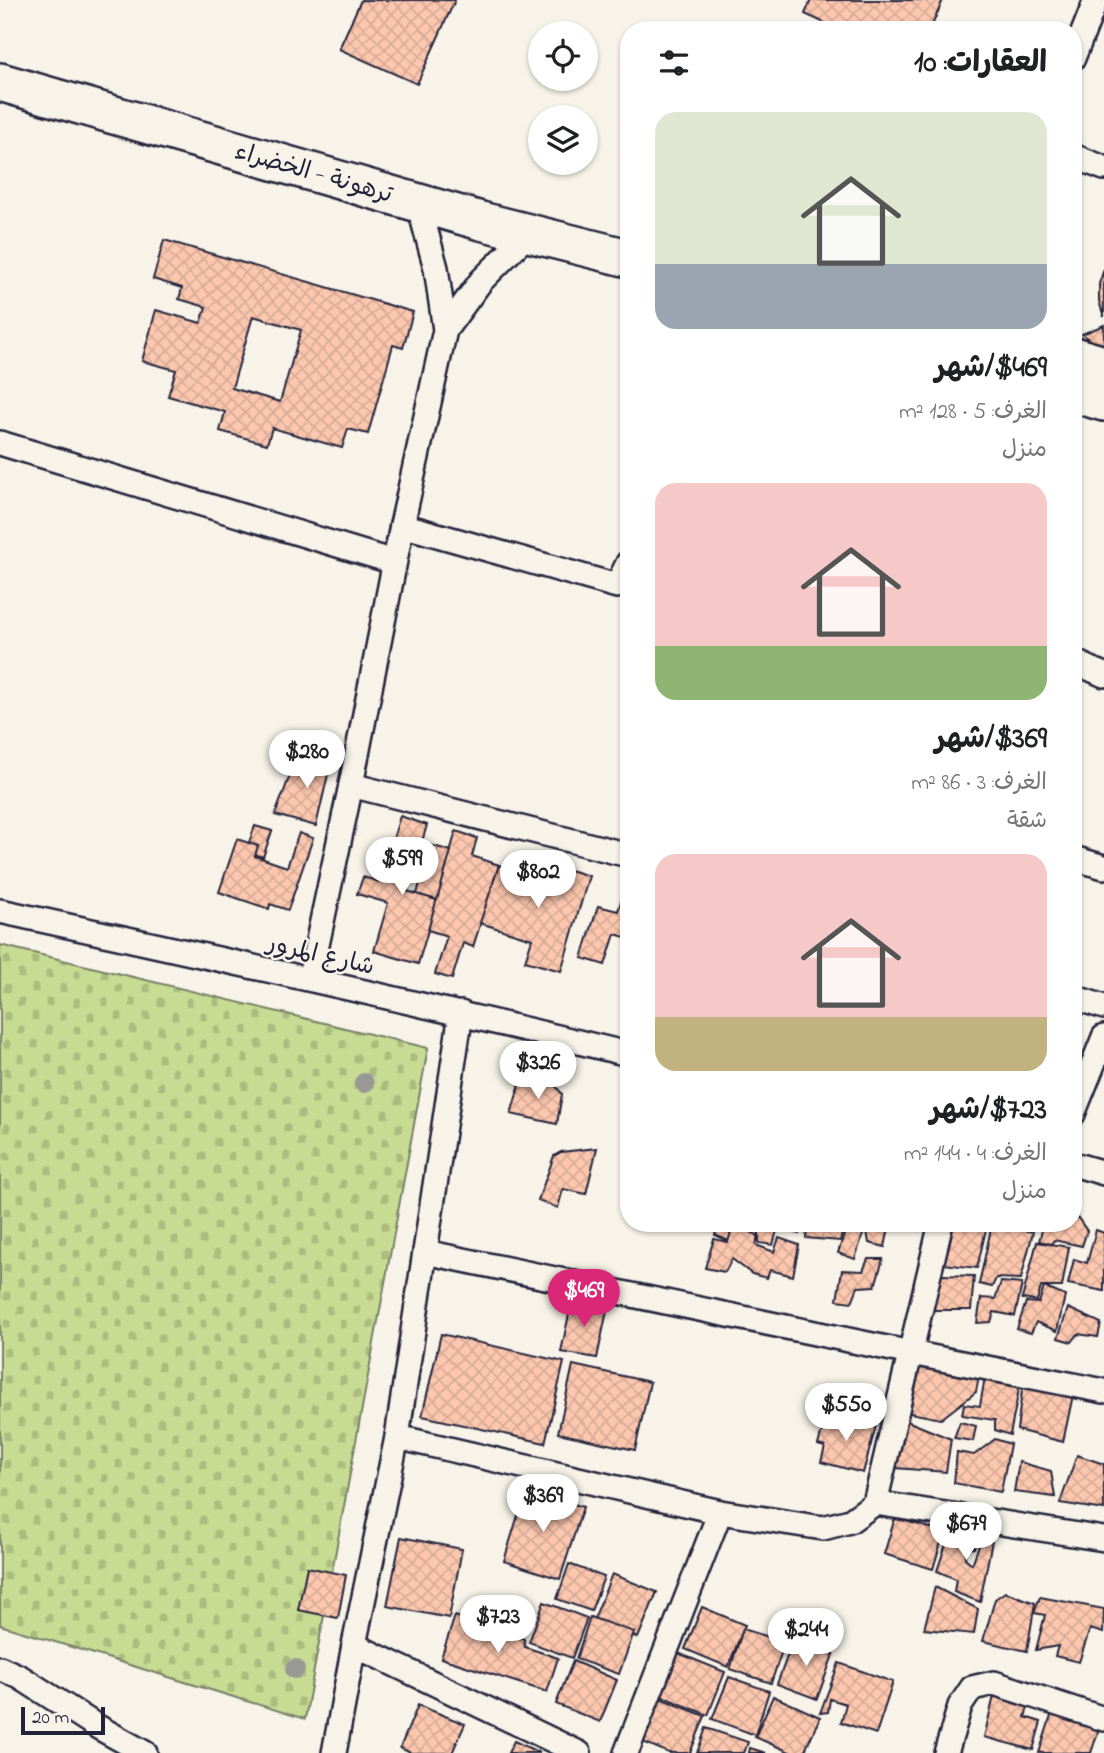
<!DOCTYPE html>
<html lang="ar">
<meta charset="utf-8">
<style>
:root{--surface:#fff;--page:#f2f2f2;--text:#202124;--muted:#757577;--accent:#db2777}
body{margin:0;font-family:"Indie Flower","Playpen Sans Arabic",sans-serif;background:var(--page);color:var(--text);direction:rtl;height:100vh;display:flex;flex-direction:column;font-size:26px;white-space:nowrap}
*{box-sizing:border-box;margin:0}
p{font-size:23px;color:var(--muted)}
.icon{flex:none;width:38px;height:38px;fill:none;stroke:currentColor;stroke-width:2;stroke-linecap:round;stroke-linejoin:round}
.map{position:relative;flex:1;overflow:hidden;direction:ltr}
.side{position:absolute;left:620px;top:21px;width:462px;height:1211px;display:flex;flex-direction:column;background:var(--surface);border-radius:28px;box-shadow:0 2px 5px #0004;direction:rtl}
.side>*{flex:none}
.controls{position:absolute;left:528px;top:21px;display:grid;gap:14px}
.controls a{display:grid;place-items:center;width:70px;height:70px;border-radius:50%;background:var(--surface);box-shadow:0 2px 5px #0004;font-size:35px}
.scale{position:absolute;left:21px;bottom:18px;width:84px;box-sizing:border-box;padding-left:7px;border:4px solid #22223b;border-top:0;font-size:19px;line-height:24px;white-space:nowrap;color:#22223b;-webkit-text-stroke:5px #f7f3e8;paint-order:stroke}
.price{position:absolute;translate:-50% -60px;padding:0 16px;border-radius:24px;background:#fff;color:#222;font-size:23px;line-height:46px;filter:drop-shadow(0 2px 4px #0008)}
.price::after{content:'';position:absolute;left:50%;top:42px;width:21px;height:16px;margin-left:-10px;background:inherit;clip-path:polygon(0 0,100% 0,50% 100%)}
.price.active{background:var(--accent);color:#fff}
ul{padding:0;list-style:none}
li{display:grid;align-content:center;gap:14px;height:371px;padding:0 35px}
li span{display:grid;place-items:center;height:217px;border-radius:21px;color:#555}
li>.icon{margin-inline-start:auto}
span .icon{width:126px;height:126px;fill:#fffc;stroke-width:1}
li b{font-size:30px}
h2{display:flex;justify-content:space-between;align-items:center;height:84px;padding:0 35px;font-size:30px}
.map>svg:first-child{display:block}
.cemetery{fill:url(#cemetery-stones);stroke:#747f66;stroke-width:2}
.building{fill:url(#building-cross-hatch);stroke:#22223b;stroke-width:2;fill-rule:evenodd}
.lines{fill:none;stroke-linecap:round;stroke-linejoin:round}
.minor-casing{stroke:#22223b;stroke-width:28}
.trunk-casing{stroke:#22223b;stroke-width:42}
.minor{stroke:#f7f3e8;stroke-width:23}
.trunk{stroke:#f7f3e8;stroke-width:37}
.tree{fill:#989995}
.labels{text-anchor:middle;stroke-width:5;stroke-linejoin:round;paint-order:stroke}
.street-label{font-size:24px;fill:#22223b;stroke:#f7f3e8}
</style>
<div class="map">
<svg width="1104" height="1753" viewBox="0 0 1104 1753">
<defs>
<pattern id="cemetery-stones" width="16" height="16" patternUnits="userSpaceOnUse" patternTransform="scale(1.75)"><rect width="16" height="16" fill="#c7dc92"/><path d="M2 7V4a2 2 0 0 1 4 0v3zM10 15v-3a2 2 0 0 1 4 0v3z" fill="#abbc7f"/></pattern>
<pattern id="building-cross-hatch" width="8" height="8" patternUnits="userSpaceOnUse" patternTransform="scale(1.75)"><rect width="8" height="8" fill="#fcc7ae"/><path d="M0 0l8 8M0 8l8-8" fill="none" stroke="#d8ab97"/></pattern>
</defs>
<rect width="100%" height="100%" fill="#f7f3e8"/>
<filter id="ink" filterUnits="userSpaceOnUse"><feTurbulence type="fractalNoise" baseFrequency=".0143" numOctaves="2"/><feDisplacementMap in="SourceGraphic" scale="14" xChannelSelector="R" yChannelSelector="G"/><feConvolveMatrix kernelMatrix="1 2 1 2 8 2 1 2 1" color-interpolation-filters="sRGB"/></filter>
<g filter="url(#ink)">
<polygon class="cemetery" points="0,945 428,1048 305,1719 0,1625"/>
<g class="building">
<polygon points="361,0 455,0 417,84 339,49"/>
<polygon points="811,0 943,0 930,30 840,30 805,14"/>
<path d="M164 240 413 312 403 348 393 345 368 434 348 429 342 448 272 428 267 444 220 431 225 412 168 396 176 370 142 361 156 310 201 323 206 307 179 299 182 288 153 279ZM253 316 301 330 280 402 232 388Z"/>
<polygon points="1104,269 1104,317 1099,301 1099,284"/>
<polygon points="1104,325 1104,349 1082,334"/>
<polygon points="317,743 333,753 316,826 275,815 292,770 306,775"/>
<polygon points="400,816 427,825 407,891 437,900 418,964 374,951 388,903 357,894 363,877 380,882"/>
<polygon points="255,826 272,831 263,857 246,851"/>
<polygon points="456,831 477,838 472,856 499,865 473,947 463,943 452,979 435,974 447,936 428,930"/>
<polygon points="299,833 313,838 288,910 270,904 269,909 219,892 237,839 258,846 255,856 287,867"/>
<polygon points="430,845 451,851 437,900 417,894"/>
<polygon points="544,862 589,876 561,971 525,961 532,939 480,923 499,865 539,881"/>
<polygon points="628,878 628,938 615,934 605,965 582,958 598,906 618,911"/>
<polygon points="522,1077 555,1085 562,1094 557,1124 511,1114"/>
<polygon points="597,1148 586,1194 563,1189 558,1208 538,1200 554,1156 561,1152"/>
<polygon points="1073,1217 1078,1218 1087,1231 1082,1246 1054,1240 1051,1244 1039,1241 1044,1223 1073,1223"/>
<polygon points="719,1223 744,1223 733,1243 715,1235"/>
<polygon points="759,1223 802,1223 799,1234 778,1227 773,1245 759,1243"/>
<polygon points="808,1223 845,1223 840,1241 806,1238"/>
<polygon points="848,1223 890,1223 885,1247 869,1243 866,1225 855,1259 838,1253"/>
<polygon points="950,1223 987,1225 977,1268 943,1264"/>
<polygon points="992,1224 1033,1232 1021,1279 996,1278 992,1287 979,1284"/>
<polygon points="733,1225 758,1235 756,1245 774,1252 779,1238 799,1245 793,1276 770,1270 767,1278 752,1274 732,1259 725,1272 705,1268 714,1239 728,1242"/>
<polygon points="1096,1230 1104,1233 1104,1291 1068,1284 1074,1259 1087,1263"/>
<polygon points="1037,1242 1069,1247 1062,1287 1041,1287 1037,1301 1022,1299"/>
<polygon points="868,1259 883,1259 875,1286 858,1287 852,1302 837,1300 842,1270 863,1271"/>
<polygon points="941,1275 974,1276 971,1310 930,1310"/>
<polygon points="1001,1282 1022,1284 1015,1316 994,1312 991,1322 977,1323 981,1298 995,1299"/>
<polygon points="1044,1287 1065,1296 1057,1331 1036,1322 1031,1333 1017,1329 1026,1302 1039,1303"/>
<polygon points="572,1300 608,1306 597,1358 561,1352"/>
<polygon points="1068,1308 1101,1323 1098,1337 1078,1334 1072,1342 1058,1338"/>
<polygon points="441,1334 564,1362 545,1443 422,1416"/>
<polygon points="573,1365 650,1382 635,1450 558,1433"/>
<polygon points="916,1365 980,1371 976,1392 941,1419 905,1412"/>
<polygon points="985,1377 1020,1384 1010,1435 995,1430 995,1420 962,1415 964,1404 980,1406"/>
<polygon points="1023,1383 1073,1395 1063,1442 1017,1430"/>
<polygon points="827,1413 876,1426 863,1473 821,1462 825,1447 818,1445"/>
<polygon points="907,1421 951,1439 946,1472 896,1468"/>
<polygon points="960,1422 976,1426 973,1441 954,1438"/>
<polygon points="995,1439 1010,1444 1001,1492 954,1483 957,1452 974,1455"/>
<polygon points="1077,1455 1104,1464 1104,1510 1060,1503"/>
<polygon points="1019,1462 1051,1471 1055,1497 1014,1492"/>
<polygon points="526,1489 583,1507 560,1579 504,1561"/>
<polygon points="895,1518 944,1532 933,1569 884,1554"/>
<polygon points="969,1521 981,1525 974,1548 966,1549 965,1558 972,1564 981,1540 992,1541 980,1602 954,1592 956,1579 937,1571 950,1532 964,1536"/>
<polygon points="401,1537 462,1549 449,1618 387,1606"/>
<polygon points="569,1564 604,1577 591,1611 557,1599"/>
<polygon points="307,1567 346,1575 338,1618 298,1610"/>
<polygon points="612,1574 657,1592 638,1638 594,1619"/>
<polygon points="935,1587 978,1609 974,1634 924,1629"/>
<polygon points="1005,1592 1035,1603 1027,1651 983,1641 995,1599"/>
<polygon points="1040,1597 1104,1609 1103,1633 1090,1629 1079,1662 1055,1656 1058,1646 1036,1650 1045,1615 1034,1613"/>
<polygon points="544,1602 587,1618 572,1658 529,1642"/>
<polygon points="702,1607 745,1625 728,1667 685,1649"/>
<polygon points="455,1616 524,1639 525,1647 558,1658 547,1692 441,1658"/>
<polygon points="590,1617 634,1632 619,1674 576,1659"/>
<polygon points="743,1629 785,1642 771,1683 730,1669"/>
<polygon points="794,1638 834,1652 817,1699 777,1684"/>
<polygon points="678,1653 725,1672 708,1715 661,1696"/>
<polygon points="573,1661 617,1680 600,1722 556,1704"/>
<polygon points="839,1663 893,1682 876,1734 841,1722 846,1704 830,1699 828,1712 820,1713"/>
<polygon points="729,1677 769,1691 755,1735 712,1719"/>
<polygon points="995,1692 1011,1697 1013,1703 1028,1707 1025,1717 1041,1722 1033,1750 984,1737"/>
<polygon points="773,1696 820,1717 804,1753 792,1753 755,1737"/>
<polygon points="660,1698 705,1716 690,1753 669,1753 643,1742"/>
<polygon points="418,1705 465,1724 452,1753 411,1753 400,1748"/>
<polygon points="1053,1710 1100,1726 1091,1753 1039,1753"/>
<polygon points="706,1728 748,1742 744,1753 697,1753"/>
<polygon points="514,1741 540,1753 508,1753"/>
<polygon points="750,1748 766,1753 749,1753"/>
</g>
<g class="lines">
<defs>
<g id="minor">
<polyline points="1073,58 1096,0"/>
<polyline points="1073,156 1104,168"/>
<polyline points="445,330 481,281 529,233"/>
<polyline points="0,443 394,562"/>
<polyline points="402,525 617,586 628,563"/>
<polyline points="1073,661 1104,675"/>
<polyline points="351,785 628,855"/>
<polyline points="1073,858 1104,867"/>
<path d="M0 911C210 957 420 1003 628 1054"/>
<polyline points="310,978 351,785 402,525 445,330 436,268 418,202"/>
<polyline points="1073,997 1104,1007"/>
<polyline points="1073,1114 1104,1037"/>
<polyline points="1073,1164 1104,1173"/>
<polyline points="425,1252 911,1353 1104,1391"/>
<polyline points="397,1437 720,1512 823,1528 850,1521 875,1503 941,1223"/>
<polyline points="875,1503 1104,1539"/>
<polyline points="354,1645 579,1753"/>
<polyline points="0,1668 20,1677 98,1727 145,1753"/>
<polyline points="334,1753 354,1645 397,1437 461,1013"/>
<polyline points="626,1753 720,1512"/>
<polyline points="946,1753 960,1706 972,1688 994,1683 1104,1719"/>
</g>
<g id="trunk">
<polyline points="0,82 481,221 628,258"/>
<polyline points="1073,356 1104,365"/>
<polyline points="1073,393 1104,402"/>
</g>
</defs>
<use href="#minor" class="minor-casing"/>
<use href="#trunk" class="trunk-casing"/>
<use href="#minor" class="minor"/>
<use href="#trunk" class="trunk"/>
</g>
<g class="tree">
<circle cx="364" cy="1083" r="10"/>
<circle cx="295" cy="1669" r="10"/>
</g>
</g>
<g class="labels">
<g class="street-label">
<text transform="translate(314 172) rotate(16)" y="8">ترهونة - الخضراء</text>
<text transform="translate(321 954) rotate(13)" y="8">شارع المرور</text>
</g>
</g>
</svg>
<div class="controls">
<a><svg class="icon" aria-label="locate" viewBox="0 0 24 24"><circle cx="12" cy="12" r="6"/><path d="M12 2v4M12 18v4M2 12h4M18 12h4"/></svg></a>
<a><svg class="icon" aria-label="layers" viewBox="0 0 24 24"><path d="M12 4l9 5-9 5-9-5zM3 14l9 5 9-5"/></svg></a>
</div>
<div class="scale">20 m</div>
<b class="price" style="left:307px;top:790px">$280</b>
<b class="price" style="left:402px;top:897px">$599</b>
<b class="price" style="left:538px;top:910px">$802</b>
<b class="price" style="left:538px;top:1101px">$326</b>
<b class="price active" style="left:584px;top:1329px">$469</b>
<b class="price" style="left:846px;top:1443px">$550</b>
<b class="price" style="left:543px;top:1534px">$369</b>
<b class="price" style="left:966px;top:1562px">$679</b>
<b class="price" style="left:498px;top:1655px">$723</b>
<b class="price" style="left:806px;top:1668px">$244</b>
<section class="side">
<h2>العقارات: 10<svg class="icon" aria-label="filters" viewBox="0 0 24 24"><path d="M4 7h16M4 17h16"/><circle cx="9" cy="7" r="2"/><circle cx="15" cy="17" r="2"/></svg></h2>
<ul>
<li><span style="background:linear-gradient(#dfe7d0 70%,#9aa5b1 0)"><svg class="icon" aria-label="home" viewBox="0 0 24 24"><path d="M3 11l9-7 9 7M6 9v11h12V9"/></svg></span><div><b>$469/شهر</b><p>الغرف: 5 · 128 m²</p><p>منزل</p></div></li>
<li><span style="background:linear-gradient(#f6c9c9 75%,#8fb573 0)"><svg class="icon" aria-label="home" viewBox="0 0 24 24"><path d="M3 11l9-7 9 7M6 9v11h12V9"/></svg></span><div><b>$369/شهر</b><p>الغرف: 3 · 86 m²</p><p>شقة</p></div></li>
<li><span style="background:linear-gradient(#f6c9c9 75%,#c2b280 0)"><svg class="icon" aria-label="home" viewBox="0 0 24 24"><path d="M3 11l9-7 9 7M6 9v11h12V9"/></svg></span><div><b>$723/شهر</b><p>الغرف: 4 · 144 m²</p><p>منزل</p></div></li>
</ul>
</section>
</div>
